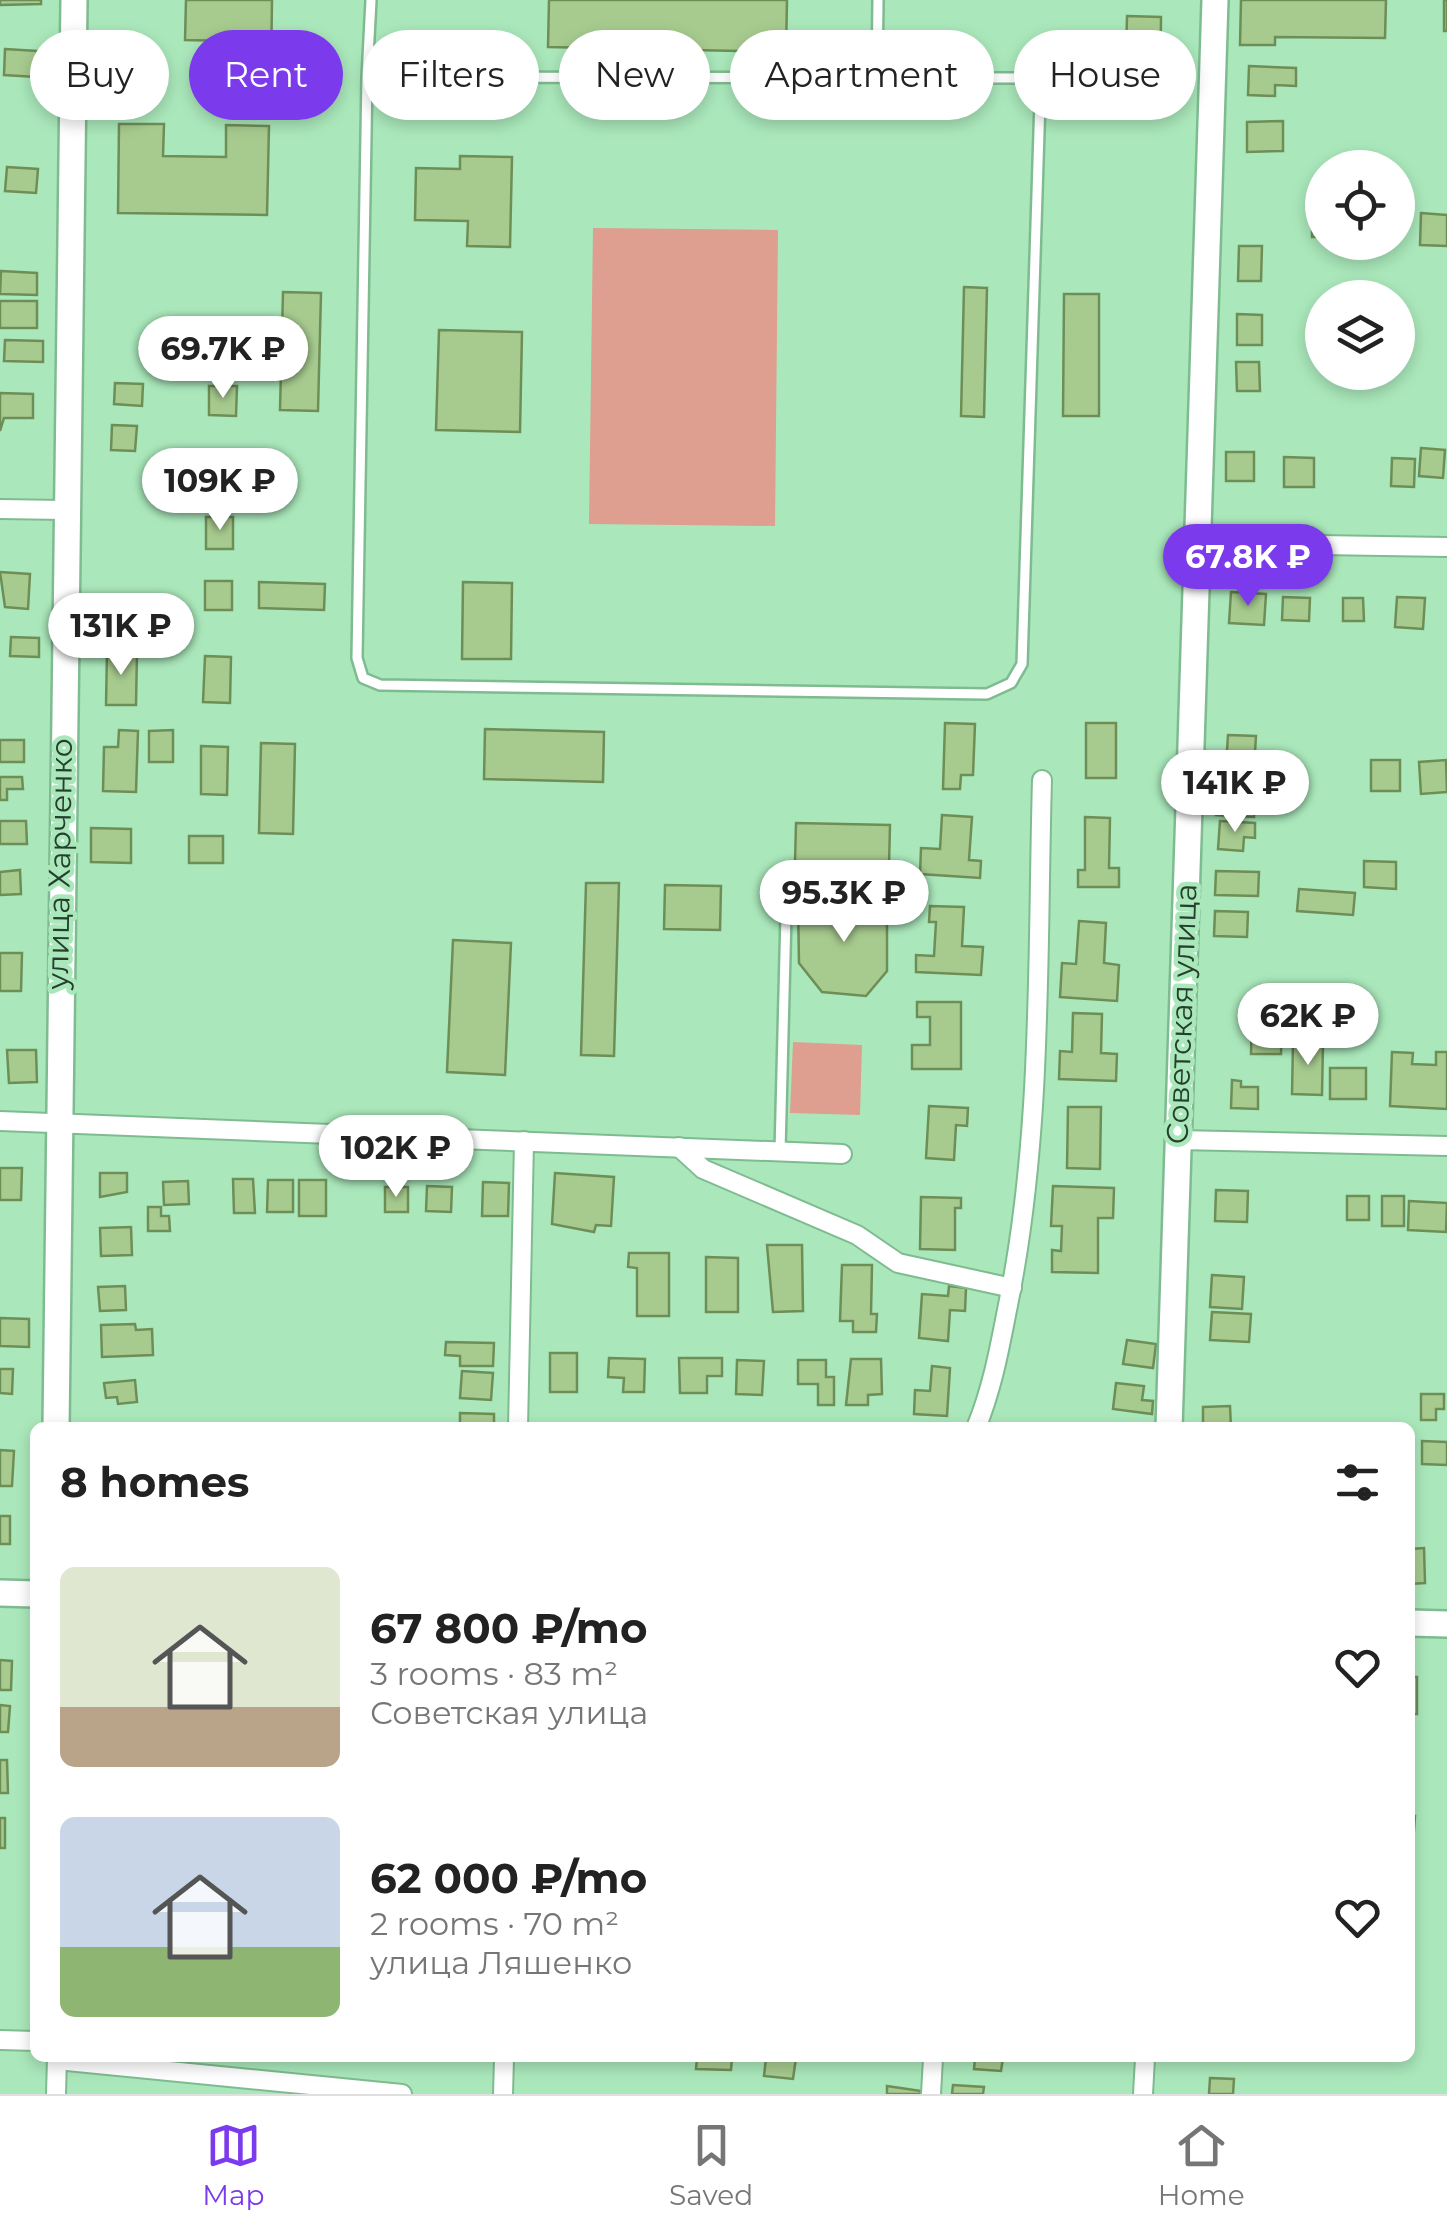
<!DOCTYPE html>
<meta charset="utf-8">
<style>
:root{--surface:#fff;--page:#f2f2f2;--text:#222;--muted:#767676;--line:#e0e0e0;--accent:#7c3aed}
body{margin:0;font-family:Montserrat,sans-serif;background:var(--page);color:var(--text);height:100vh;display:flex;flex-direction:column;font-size:38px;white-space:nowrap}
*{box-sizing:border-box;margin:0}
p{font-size:32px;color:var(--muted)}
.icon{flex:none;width:55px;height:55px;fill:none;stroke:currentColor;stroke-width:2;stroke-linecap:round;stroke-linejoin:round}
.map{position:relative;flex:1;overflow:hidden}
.details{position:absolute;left:30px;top:1422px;width:1385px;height:640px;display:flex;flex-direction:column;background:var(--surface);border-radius:15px;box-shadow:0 5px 15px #0003}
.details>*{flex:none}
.guide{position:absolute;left:30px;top:30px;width:1388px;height:90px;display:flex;gap:20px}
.fabs{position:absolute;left:1305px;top:150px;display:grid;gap:20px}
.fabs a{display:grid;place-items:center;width:110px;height:110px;border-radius:50%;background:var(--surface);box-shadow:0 5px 15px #0003;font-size:50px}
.price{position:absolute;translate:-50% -85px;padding:0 22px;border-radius:35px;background:#fff;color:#222;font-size:32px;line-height:65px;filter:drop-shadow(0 2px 5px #0008)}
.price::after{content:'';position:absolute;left:50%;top:60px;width:30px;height:22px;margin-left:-15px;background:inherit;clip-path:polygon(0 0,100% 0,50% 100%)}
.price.selected{background:var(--accent);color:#fff}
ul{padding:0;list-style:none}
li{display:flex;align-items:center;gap:30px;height:250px;padding:0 30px}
li span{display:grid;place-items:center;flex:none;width:280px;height:200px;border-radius:15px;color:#555}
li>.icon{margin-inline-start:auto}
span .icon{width:120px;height:120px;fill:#fffc;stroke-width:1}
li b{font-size:42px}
h2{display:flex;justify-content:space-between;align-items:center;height:120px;padding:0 30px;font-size:42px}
.pill{padding:0 35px;border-radius:45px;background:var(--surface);box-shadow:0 5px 15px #0003;font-size:35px;line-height:90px}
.pill.selected{background:var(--accent);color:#fff}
.tab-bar{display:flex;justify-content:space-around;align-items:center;height:140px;border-top:2px solid var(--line);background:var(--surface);font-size:28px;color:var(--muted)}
.tab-bar a{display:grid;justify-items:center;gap:5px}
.tab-bar .selected{color:var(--accent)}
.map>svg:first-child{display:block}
.green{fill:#de9e90}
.building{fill:#a7cb8f;stroke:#6e8e57;stroke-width:2.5}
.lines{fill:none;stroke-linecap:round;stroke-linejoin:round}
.lane-casing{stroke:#7fbb91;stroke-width:14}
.street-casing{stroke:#7fbb91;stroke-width:22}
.secondary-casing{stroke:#7fbb91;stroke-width:30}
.lane{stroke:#fff;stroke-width:9}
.street{stroke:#fff;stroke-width:18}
.secondary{stroke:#fff;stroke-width:25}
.labels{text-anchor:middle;stroke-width:9;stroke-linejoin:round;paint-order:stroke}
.street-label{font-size:30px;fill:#253e2d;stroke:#aae8bb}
</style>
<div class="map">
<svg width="1447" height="2094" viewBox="0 0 1447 2094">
<rect width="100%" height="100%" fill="#aae8bb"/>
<g class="green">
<polygon points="593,228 778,230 775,526 589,524"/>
<polygon points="793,1042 862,1045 860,1115 790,1113"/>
</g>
<g class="building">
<polygon points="0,0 41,0 41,4 0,5"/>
<polygon points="186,0 272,0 271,73 227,72 228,41 185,40"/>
<polygon points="549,0 787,0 786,52 548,47"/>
<polygon points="1241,0 1386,0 1385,38 1275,37 1275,45 1240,45"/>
<rect x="1444" y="0" width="3" height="31"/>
<polygon points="1127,16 1161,17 1160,97 1125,96"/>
<polygon points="5,49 37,51 36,77 4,75"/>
<polygon points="1249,66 1296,68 1296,86 1275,85 1275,96 1248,95"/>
<polygon points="1283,121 1283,151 1247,152 1247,122"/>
<polygon points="119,124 164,124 163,156 226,157 226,125 269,126 267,215 118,213"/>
<polygon points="460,156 512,157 510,247 467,246 468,221 415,220 416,168 460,169"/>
<polygon points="7,167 38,169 36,193 5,191"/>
<polygon points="1322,211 1322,237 1312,237 1312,212"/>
<polygon points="1421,213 1447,215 1447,246 1420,245"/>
<polygon points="1239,246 1262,246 1261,281 1238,281"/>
<polygon points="1,271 37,273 37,295 0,294"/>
<polygon points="964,287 987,288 984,417 961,416"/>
<polygon points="283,292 321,293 318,411 280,410"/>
<polygon points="1064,294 1099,294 1099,416 1063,416"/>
<rect x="0" y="301" width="37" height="27"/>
<polygon points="1237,314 1262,315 1262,345 1237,345"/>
<polygon points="239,318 240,354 218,354 218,344 198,344 197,319"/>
<polygon points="439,330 522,332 520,432 436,430"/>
<polygon points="5,340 43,341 43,362 4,361"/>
<polygon points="1236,362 1259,362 1260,391 1237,391"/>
<polygon points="115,383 143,384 142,406 114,404"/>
<polygon points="209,386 237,386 236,416 209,415"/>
<polygon points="0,393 33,394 33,418 4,418 0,431"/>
<polygon points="112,425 137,426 135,451 111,450"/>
<polygon points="1421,448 1445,450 1443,478 1419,476"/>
<rect x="1226" y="452" width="28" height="29"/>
<rect x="206" y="454" width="30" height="25"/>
<polygon points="1284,457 1314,458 1314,487 1284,487"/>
<polygon points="1392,458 1415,459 1414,487 1391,486"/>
<rect x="206" y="517" width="27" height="32"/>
<polygon points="0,572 30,574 28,609 5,607"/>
<rect x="205" y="581" width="27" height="29"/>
<polygon points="259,582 325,584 324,610 259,608"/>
<polygon points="463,582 512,583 511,659 462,659"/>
<polygon points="1231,592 1266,594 1264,625 1229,623"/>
<polygon points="1283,597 1310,598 1309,621 1282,620"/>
<polygon points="1397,597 1425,598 1423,629 1395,627"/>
<polygon points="1343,598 1363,598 1364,621 1343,621"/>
<polygon points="11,637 39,638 39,657 10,656"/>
<polygon points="107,652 137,652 136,705 106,705"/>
<polygon points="205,656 231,657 230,703 203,702"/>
<polygon points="945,723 975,724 973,775 961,775 960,789 943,789"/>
<rect x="1086" y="723" width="30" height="55"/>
<polygon points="485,729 604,732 603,782 484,779"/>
<polygon points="119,730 138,731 136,792 103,791 104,747 118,747"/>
<polygon points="173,730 173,762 149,762 149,731"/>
<polygon points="1228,735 1256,736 1254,768 1226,766"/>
<rect x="0" y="740" width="24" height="22"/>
<polygon points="261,743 295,744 293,834 259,833"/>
<polygon points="201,746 228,747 227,795 201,794"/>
<rect x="1371" y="760" width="29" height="31"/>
<polygon points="1446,760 1447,792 1421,794 1419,762"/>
<polygon points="0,777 22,777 23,789 7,789 7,800 0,800"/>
<polygon points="1224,790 1255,792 1254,817 1216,815 1217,797 1224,798"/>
<polygon points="942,815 972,817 969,860 981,861 980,878 920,874 921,848 940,849"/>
<polygon points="1085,817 1110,818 1109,868 1119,868 1119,887 1078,887 1078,870 1085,870"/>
<polygon points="0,821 26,821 27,844 0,844"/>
<polygon points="1220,821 1255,823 1255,838 1244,837 1243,851 1218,849"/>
<polygon points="796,823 890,825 889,865 795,863"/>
<polygon points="91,828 131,829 131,863 91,862"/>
<rect x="189" y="836" width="34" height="27"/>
<polygon points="1364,861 1396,862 1396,889 1364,887"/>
<polygon points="20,870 21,894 0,895 0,872"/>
<polygon points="1216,871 1259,872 1258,896 1215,895"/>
<polygon points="586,883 619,883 614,1056 581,1055"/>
<polygon points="665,885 721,886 720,930 664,929"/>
<polygon points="1299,889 1355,893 1353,915 1297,911"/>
<polygon points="887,902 887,971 866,996 822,992 799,963 798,903"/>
<polygon points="930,906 964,907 962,946 983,947 981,975 916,972 916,955 934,956 936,922 929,922"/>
<polygon points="1215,911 1248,912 1247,937 1214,936"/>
<polygon points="1079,921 1106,923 1104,963 1119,965 1117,1001 1060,997 1062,963 1076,964"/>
<polygon points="453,940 511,943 505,1075 447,1072"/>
<polygon points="0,953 22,953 21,991 0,991"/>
<polygon points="917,1002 961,1002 961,1069 912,1069 912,1045 930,1045 930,1017 917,1017"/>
<polygon points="1073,1013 1102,1014 1101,1053 1117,1054 1116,1081 1059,1079 1060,1051 1072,1052"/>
<polygon points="1252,1013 1282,1013 1281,1054 1251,1054"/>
<polygon points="1293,1042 1323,1043 1322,1095 1292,1094"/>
<polygon points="7,1050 36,1050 37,1082 9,1083"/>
<polygon points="1392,1052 1413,1053 1412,1064 1436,1065 1436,1052 1447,1052 1447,1109 1390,1106"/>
<rect x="1330" y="1068" width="36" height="31"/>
<polygon points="1232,1080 1241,1081 1241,1087 1258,1087 1258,1109 1231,1108"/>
<polygon points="929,1106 968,1108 967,1126 956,1125 954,1160 926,1158"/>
<polygon points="1068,1107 1101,1107 1100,1169 1067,1168"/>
<polygon points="0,1168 22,1168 21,1200 0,1200"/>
<polygon points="100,1173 127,1173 127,1192 100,1197"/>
<polygon points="555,1173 614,1177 611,1226 596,1225 594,1232 552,1224"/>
<polygon points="233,1179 253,1179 255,1213 234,1213"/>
<polygon points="268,1180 293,1180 293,1212 267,1212"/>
<rect x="299" y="1180" width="27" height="36"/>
<polygon points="188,1181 189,1204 164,1205 163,1182"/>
<polygon points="483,1182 509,1183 508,1216 482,1216"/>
<polygon points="427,1186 452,1187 451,1212 426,1211"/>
<polygon points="1053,1186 1114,1188 1113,1218 1098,1218 1098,1273 1052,1272 1052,1250 1061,1251 1062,1226 1051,1226"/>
<rect x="385" y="1187" width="23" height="25"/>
<polygon points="1216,1190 1248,1191 1247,1222 1215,1221"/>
<rect x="1347" y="1196" width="22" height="24"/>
<rect x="1382" y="1196" width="22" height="30"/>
<polygon points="921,1197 961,1198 961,1208 955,1208 955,1250 920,1249"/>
<polygon points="1409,1201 1447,1203 1446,1232 1408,1230"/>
<polygon points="148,1207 161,1207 161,1216 169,1216 170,1231 148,1231"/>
<polygon points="131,1227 132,1255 101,1256 100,1228"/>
<polygon points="767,1245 802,1245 803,1311 773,1312"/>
<polygon points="629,1253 669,1253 669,1316 637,1316 637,1268 628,1267"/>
<polygon points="706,1257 738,1258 738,1312 706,1312"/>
<polygon points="842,1265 872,1265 871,1314 877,1314 876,1332 853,1332 853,1321 840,1321"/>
<polygon points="1212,1275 1244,1277 1242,1309 1210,1307"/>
<polygon points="125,1286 126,1310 100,1311 98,1287"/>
<polygon points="949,1286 966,1288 965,1311 950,1310 948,1341 919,1338 922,1294 948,1296"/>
<polygon points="1212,1312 1251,1314 1249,1342 1210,1340"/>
<polygon points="0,1318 29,1319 29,1347 0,1346"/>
<polygon points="135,1324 136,1330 152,1329 153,1355 102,1357 101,1325"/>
<polygon points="1127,1340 1156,1344 1153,1368 1123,1364"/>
<polygon points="446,1342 494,1343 493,1366 460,1366 460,1356 445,1355"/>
<rect x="550" y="1353" width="27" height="39"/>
<polygon points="609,1358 645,1359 644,1392 623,1392 624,1378 608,1377"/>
<polygon points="679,1358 722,1358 722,1376 707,1376 707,1393 680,1393"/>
<polygon points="851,1359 881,1359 882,1394 868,1395 868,1405 846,1405"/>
<polygon points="737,1360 764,1361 762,1395 736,1394"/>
<polygon points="798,1360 826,1360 826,1377 834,1377 834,1405 818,1405 818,1384 798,1384"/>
<polygon points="932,1366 950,1368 947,1416 914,1414 915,1390 930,1391"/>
<polygon points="0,1369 13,1369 12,1394 0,1393"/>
<polygon points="462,1371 493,1373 491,1400 460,1398"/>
<polygon points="135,1380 137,1402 118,1404 117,1397 106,1398 104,1383"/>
<polygon points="1116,1383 1144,1386 1142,1400 1153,1401 1152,1414 1113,1409"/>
<polygon points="1421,1394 1444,1394 1444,1409 1436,1409 1436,1420 1421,1420"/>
<polygon points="1230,1406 1231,1428 1203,1428 1203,1407"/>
<polygon points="460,1413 494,1414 494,1428 452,1428 460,1424"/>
<rect x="1110" y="1424" width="30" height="4"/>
<polygon points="1422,1441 1447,1442 1447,1465 1422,1464"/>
<polygon points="0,1450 14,1451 12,1486 0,1486"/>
<rect x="0" y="1516" width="10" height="28"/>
<polygon points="1424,1548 1425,1583 1410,1584 1410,1549"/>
<polygon points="0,1660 12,1661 11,1690 0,1690"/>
<rect x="1410" y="1677" width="7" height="37"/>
<polygon points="0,1705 10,1706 8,1732 0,1732"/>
<polygon points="0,1760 7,1760 8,1793 0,1793"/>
<polygon points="1410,1816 1415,1816 1413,1844 1410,1844"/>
<rect x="0" y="1818" width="5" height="30"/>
<polygon points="697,2058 732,2058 731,2070 696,2069"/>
<polygon points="766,2058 796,2058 793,2079 764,2076"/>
<polygon points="975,2058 1003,2058 1001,2071 974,2069"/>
<polygon points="1210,2078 1234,2079 1233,2094 1209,2094"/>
<polygon points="953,2085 984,2087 983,2094 952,2094"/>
<polygon points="887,2086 921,2091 920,2094 887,2094"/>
</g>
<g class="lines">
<defs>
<g id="lane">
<polyline points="877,76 878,0"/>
<polyline points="367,77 1027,78 1040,100 1022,664 1011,683 987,694 380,685 363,678 357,658 367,77 371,0"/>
<polyline points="780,1151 787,876"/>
</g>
<g id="street">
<polyline points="0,509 64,510"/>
<polyline points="1197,543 1447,547"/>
<polyline points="0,1121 842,1154"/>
<polyline points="1178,1140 1447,1146"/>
<polyline points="679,1147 703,1169 857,1235 898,1263 1012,1288"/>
<polyline points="518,1428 524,1141"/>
<path d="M976 1428C992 1389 999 1351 1007 1310 1043 1136 1037 956 1042 780"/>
<polyline points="0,2040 35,2041"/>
<polyline points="57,2060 402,2094"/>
<polyline points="56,2094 57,2058"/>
<polyline points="503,2094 504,2058"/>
<polyline points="931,2094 933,2058"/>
<polyline points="1143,2094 1145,2058"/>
</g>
<g id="secondary">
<polyline points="56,1428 74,0"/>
<polyline points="1169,1428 1215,0"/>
<polyline points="0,1593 35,1594"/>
<polyline points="1410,1623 1447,1624"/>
</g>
</defs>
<use href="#lane" class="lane-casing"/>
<use href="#street" class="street-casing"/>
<use href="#secondary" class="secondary-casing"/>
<use href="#lane" class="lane"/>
<use href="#street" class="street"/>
<use href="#secondary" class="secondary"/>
</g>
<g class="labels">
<g class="street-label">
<text transform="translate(60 864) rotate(-89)" y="10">улица Харченко</text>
<text transform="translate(1182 1014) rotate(-88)" y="10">Советская улица</text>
</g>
</g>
</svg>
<div class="fabs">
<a><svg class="icon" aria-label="locate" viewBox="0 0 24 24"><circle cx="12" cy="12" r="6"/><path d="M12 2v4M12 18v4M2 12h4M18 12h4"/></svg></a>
<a><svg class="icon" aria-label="layers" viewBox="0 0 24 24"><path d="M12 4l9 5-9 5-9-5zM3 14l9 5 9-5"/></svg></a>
</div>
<b class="price" style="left:223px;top:401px">69.7K ₽</b>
<b class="price" style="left:220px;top:533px">109K ₽</b>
<b class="price selected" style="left:1248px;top:609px">67.8K ₽</b>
<b class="price" style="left:121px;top:678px">131K ₽</b>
<b class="price" style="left:1235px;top:835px">141K ₽</b>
<b class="price" style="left:844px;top:945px">95.3K ₽</b>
<b class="price" style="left:1308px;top:1068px">62K ₽</b>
<b class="price" style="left:396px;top:1200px">102K ₽</b>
<div class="guide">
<a class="pill">Buy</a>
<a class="pill selected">Rent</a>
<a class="pill">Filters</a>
<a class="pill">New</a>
<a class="pill">Apartment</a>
<a class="pill">House</a>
</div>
<section class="details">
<h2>8 homes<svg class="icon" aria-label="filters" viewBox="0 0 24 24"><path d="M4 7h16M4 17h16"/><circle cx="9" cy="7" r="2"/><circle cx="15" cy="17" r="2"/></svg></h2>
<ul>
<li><span style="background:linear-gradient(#dfe7d0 70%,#b9a48a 0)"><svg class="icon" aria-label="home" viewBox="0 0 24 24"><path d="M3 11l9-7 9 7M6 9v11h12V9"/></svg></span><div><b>67 800 ₽/mo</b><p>3 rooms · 83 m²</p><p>Советская улица</p></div><svg class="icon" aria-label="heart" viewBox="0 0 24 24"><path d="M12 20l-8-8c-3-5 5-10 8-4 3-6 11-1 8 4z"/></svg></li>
<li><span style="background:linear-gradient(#c9d6e8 65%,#8fb573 0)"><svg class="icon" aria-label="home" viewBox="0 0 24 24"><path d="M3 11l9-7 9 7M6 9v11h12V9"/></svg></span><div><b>62 000 ₽/mo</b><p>2 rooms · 70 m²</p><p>улица Ляшенко</p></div><svg class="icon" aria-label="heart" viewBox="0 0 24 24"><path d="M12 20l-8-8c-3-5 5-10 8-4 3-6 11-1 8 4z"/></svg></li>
</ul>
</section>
</div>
<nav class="tab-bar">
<a class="selected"><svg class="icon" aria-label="map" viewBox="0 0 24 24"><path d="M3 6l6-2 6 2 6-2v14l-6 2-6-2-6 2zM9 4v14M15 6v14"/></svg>Map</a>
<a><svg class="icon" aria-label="saved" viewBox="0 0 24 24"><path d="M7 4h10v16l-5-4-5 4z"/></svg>Saved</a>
<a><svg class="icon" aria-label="home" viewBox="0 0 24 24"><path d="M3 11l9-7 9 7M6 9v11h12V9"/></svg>Home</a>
</nav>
